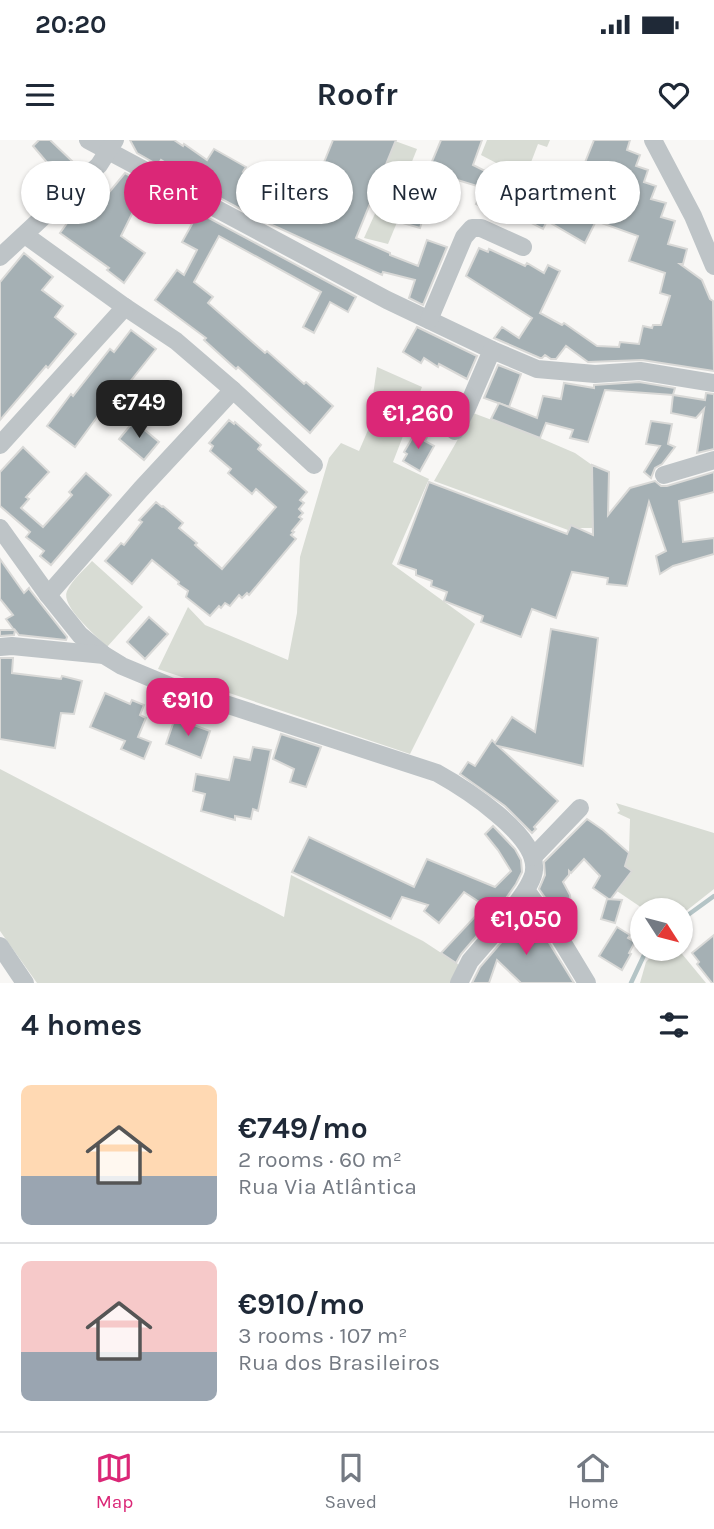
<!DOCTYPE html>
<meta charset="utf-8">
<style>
:root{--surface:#fff;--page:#f2f2f3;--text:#1f2937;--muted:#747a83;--line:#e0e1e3;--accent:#db2777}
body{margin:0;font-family:Karla,sans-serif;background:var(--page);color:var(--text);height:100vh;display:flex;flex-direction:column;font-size:26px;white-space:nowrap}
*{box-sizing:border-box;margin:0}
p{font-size:23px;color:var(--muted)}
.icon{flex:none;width:38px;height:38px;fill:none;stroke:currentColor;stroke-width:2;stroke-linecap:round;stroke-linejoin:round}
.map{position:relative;height:843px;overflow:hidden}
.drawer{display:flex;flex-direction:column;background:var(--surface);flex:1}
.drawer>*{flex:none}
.hud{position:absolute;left:21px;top:21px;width:672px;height:63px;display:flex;gap:14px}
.needle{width:46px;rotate:126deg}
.buttons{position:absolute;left:630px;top:758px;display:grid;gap:14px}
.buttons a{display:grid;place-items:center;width:63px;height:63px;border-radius:50%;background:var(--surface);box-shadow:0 2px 5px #0004;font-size:35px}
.price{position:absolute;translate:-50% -60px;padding:0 16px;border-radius:14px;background:var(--accent);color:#fff;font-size:23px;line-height:46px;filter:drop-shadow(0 2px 4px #0008)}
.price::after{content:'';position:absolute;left:50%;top:42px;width:21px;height:16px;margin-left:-10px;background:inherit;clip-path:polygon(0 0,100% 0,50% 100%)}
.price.active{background:#222;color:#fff}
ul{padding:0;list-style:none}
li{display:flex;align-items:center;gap:21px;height:175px;padding:0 21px}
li+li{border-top:2px solid var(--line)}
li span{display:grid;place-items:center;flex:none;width:196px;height:140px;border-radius:10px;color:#555}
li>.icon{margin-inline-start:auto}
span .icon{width:84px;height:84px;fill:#fffc;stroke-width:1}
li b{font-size:30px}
h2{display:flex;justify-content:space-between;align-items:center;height:84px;padding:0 21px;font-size:30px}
.tag{padding:0 24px;border-radius:32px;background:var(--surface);box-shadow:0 2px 5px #0004;font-size:24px;line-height:63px}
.tag.active{background:var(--accent);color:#fff}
.status{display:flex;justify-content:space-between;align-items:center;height:49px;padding:0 35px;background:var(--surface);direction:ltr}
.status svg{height:19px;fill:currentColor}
header{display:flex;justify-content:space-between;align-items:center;height:91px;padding:0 21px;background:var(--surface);font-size:32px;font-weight:700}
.dock{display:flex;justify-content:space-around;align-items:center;height:98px;border-top:2px solid var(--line);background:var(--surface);font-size:19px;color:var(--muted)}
.dock a{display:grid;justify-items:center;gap:4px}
.dock .active{color:var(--accent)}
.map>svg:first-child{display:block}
.green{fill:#d8dcd4}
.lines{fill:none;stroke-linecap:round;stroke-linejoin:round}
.stream{stroke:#b4c4c6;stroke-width:4.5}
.building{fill:#a5b0b4;stroke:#d9d9d7;stroke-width:2}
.minor{stroke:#bec4c7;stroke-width:18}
</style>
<div class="status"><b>20:20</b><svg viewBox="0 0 49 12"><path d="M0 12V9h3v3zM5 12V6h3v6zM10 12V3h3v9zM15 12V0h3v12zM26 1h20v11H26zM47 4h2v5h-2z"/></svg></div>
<header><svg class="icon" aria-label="menu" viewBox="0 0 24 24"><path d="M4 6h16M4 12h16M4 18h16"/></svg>Roofr<svg class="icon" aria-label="heart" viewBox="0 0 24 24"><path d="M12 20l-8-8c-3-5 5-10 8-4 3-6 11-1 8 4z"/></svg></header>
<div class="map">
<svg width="714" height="843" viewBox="0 0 714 843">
<rect width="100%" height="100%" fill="#f8f7f5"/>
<g class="green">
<polygon points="487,0 550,0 547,7 538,4 525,38 481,15"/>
<polygon points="395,1 417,9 401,49 379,42"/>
<polygon points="383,56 405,63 388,104 364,98"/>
<polygon points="377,227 422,247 393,322 429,339 392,424 475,484 410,614 158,529 188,467 205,485 288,520 297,473 300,417 329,318 341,303 359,311 368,290"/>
<polygon points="473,273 540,298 575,313 592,325 593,388 578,388 571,385 568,390 434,341"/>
<path d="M92 421 143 467 107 507C97 496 60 466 67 451 72 440 84 430 92 421Z"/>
<polygon points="0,629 284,777 291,735 423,801 458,824 459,828 452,843 37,843 0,791"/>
<polygon points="616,663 714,693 714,749 681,775 681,770 645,770 617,751 632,731 625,726 629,713 630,679 617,673 620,671"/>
<polygon points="659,808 678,809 706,843 640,843 646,822"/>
</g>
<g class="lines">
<g class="stream">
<polyline points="681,780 714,756"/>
<polyline points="631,843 645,813 648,808"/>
</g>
</g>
<g class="building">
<polygon points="39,0 50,0 74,23 62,34 50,26 33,6"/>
<polygon points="130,0 174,0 183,6 184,4 207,20 214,9 246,27 243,32 281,53 277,60 302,77 333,0 396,0 356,98 390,113 390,115 418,126 427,100 447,107 423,165 409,158 415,140 383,132 382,135 259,79 192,43 193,41 161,20 158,25 137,13"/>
<polygon points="441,0 482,0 473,25 509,43 511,38 568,65 594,0 630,0 627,10 640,15 636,26 648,30 644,42 656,46 651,59 666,63 661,77 675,81 668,104 687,109 683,124 680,124 702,140 710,159 713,161 714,231 642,220 588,222 566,206 556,219 551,219 545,215 542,218 540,218 494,198 502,187 519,198 532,178 466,136 479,108 488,112 489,109 525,126 527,123 544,133 548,125 560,131 540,173 562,185 564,183 597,206 619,207 620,202 639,204 643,186 652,188 653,185 661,185 670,156 660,153 665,133 629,121 638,96 596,81 585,103 547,81 543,89 518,76 515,81 476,64 484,48 428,31"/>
<polygon points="125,33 356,157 348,172 330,162 314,193 303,187 321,152 219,96 194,142 213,157 208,163 240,191 265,213 267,211 304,244 306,242 333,266 310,293 238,227 236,229 204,200 206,198 155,160 177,130 184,135 197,110 182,102 192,84 168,73 165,78 147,64 141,74 134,70 121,96 145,113 124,143 107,130 109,128 60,93 80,65 92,73"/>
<polygon points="408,69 424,75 420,88 403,83"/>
<polygon points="24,113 53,137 42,150 63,166 55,177 76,194 48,228 46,226 0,280 0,142"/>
<polygon points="417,187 477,216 467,239 439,224 438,227 424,218 421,223 403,212"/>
<polygon points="131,190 156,209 109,268 106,265 75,307 47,286 71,254 73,256 110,209 114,212"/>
<polygon points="498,225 521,234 509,267 484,258"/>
<polygon points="639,242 675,248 673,255 605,250 588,302 570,298 573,290 546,283 540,298 491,279 499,263 537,278 543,256 561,259 564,243 594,248 594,245"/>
<polygon points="706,253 714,254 714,309 697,313 704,269 696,278 671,273 673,255 705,260"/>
<polygon points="229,280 234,284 235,282 261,305 258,309 307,352 300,360 304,363 299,369 303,373 299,377 302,379 292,391 294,392 291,395 296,399 249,455 247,453 242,458 239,455 230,466 225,463 221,468 219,466 210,476 186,457 188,451 178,444 179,442 152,420 132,444 105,421 121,403 124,405 142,382 139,380 156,362 162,367 163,366 183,383 179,388 197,403 195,405 222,429 276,367 256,349 252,354 228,333 231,329 210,311 213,306 209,303"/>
<polygon points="134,281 159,302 144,320 119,299"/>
<polygon points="651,281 672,284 668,304 675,307 662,324 655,328 651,338 644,332 660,306 646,304"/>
<polygon points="417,290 427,297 425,301 434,306 420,331 403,321 407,314 404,312"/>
<polygon points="23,307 49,332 26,357 29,359 21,368 43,387 72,355 69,352 86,333 111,355 51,425 40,416 44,411 26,397 30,392 0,366 0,332"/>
<polygon points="592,325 609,332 608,375 630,348 655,341 661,346 667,346 714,332 714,352 679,361 683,402 714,398 714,414 673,426 660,434 656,416 666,411 649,362 627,446 607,444 608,438 572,432 556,478 532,469 521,497 481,482 483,476 444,461 447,452 431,446 432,441 416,435 416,430 398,424 429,342 567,394 571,385 593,395"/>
<polygon points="0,419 24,453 29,448 30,450 67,497 66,500 19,495 15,490 14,495 0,496 0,490 14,490 6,479 13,475 0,459"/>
<polygon points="149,477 168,494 145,519 127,502"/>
<polygon points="551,489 598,498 583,626 498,606 558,661 534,687 536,689 532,693 505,666 460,634 468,622 475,626 492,600 495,603 512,577 535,592"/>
<polygon points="0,518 13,518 12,533 61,539 62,536 82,541 74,574 61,573 55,608 0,599"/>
<polygon points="105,553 130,564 132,560 144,565 140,575 146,578 138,597 151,602 144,619 121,609 125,601 90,587"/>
<polygon points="175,578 210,591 201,618 166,604"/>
<polygon points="281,594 321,607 306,647 290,642 294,629 273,619"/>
<polygon points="253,607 271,610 258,671 253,669 251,679 235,676 235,680 201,671 205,654 193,651 196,634 229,640 234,617 250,620"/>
<polygon points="587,679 603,690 629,713 625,726 632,731 610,760 593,748 600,736 584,719 571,733 569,731 569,735 563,742 570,755 571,765 567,770 551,766 539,749 545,735 544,722"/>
<polygon points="493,686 515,709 521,720 522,732 516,744 493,777 461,814 456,823 441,813 485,766 464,752 439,783 424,771 428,765 402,757 391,779 292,732 309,697 414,747 427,719 495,747 511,731 498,710 485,694"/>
<polygon points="607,759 622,760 615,783 601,779"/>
<polygon points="526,770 548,801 574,843 521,843 497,820 489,843 472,843 480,827 511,791"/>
<polygon points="617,787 630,795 628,798 635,802 629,813 631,814 622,830 599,816"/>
<polygon points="714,795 714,843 712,843 697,824 699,822 692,813"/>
</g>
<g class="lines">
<g class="minor">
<polyline points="88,0 387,160 492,210 537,229 595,234 640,231 714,243"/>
<polyline points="653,0 693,76 714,126"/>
<polyline points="25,95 125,167 176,201 233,250 314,325"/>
<polyline points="0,117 99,25 115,0"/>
<polyline points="429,180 464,97 472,88 481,88 523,107"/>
<polyline points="455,291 467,268 492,210"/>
<polyline points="0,305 125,167"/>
<polyline points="664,335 714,320"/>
<path d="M0 388 48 455 80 495 104 515 122 526 170 546 437 633C464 648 538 695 534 730 534 737 529 744 526 750L558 795 587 843"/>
<polyline points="48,455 141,349 233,250"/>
<polyline points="0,507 12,506 104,515"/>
<polyline points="533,717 580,668"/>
<polyline points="0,806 25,843"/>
<polyline points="459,843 470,821 502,784 526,750"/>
</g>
</g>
</svg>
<div class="buttons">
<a><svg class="needle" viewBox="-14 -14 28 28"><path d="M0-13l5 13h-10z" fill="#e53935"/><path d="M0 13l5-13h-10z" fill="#747a83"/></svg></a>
</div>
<b class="price active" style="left:139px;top:300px">€749</b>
<b class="price" style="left:418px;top:311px">€1,260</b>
<b class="price" style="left:188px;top:598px">€910</b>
<b class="price" style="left:526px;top:817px">€1,050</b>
<div class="hud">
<a class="tag">Buy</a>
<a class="tag active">Rent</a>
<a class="tag">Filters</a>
<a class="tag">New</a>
<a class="tag">Apartment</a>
</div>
</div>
<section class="drawer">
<h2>4 homes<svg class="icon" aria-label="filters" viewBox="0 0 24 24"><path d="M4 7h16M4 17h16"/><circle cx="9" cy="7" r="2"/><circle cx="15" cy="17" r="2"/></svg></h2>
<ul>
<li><span style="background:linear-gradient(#ffd9b3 65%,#9aa5b1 0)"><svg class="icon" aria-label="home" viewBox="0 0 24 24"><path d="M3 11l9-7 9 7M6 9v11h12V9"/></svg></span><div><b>€749/mo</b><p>2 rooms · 60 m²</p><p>Rua Via Atlântica</p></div></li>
<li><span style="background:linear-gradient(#f6c9c9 65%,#9aa5b1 0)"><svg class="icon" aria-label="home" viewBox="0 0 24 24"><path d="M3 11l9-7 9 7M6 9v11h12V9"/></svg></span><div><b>€910/mo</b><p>3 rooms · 107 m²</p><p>Rua dos Brasileiros</p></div></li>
</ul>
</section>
<nav class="dock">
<a class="active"><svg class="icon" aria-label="map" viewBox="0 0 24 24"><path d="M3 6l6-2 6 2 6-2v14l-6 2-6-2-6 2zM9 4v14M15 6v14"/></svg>Map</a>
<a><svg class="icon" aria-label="saved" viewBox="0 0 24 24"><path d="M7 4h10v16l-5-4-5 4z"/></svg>Saved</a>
<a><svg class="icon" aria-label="home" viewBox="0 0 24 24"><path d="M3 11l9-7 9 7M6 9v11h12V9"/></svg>Home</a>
</nav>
